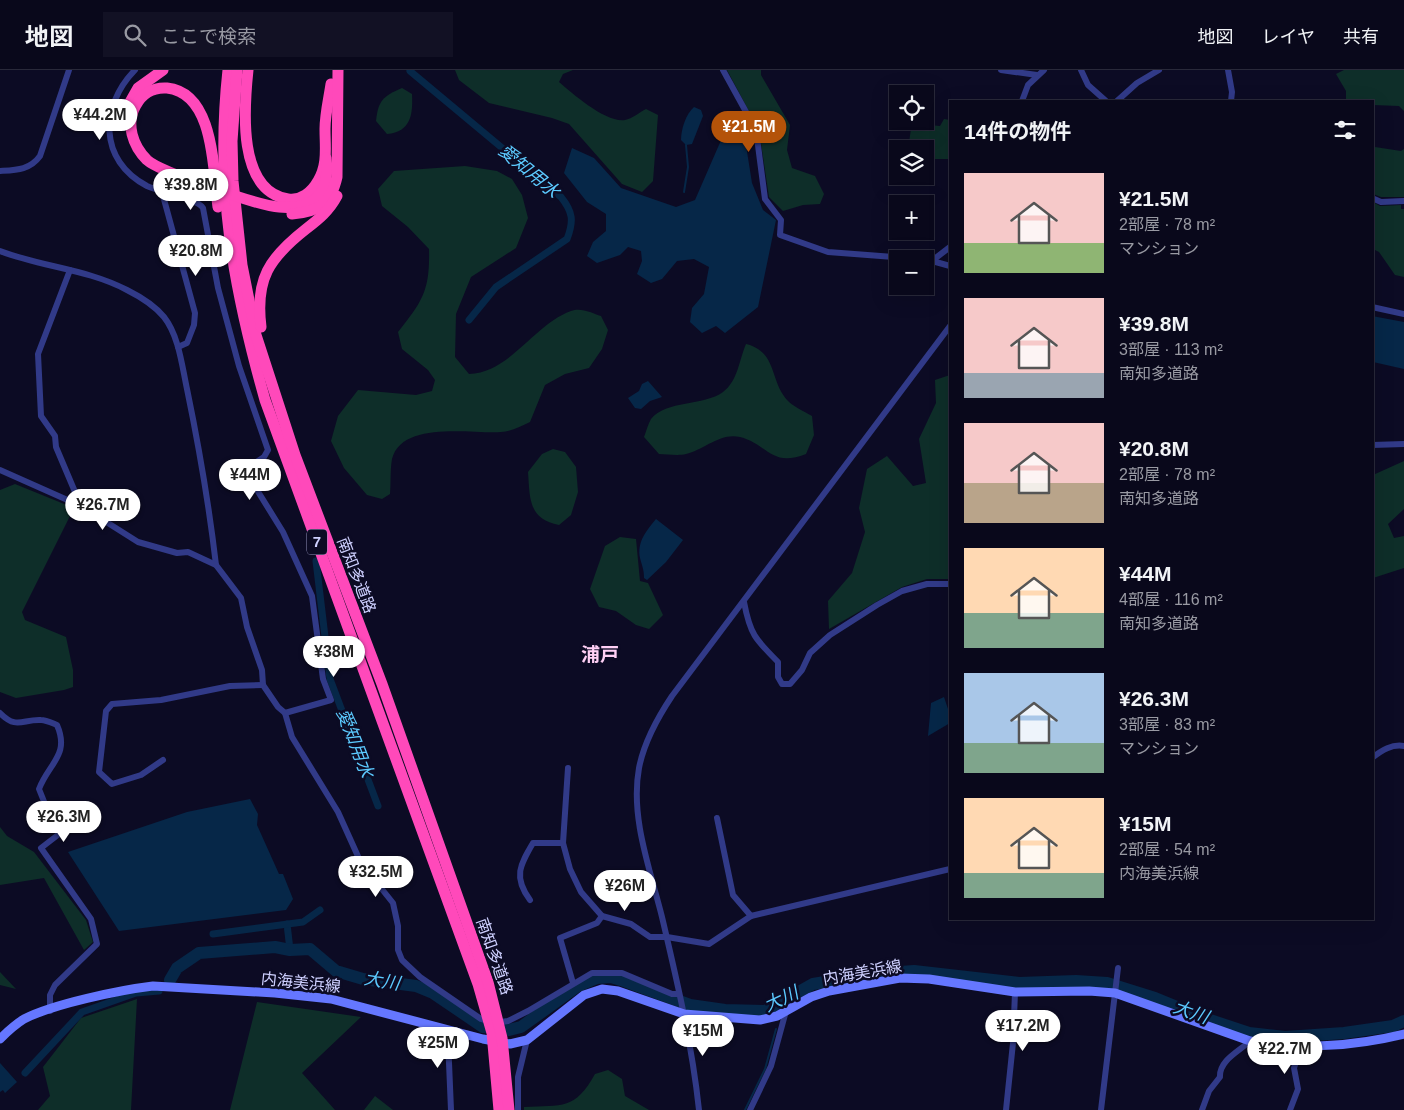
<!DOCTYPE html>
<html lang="ja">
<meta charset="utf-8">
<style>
:root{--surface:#09081b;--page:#121124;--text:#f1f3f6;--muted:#999aa3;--line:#29293a;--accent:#b45309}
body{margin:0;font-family:Arial,"Noto Sans JP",sans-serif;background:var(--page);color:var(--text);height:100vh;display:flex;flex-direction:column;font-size:19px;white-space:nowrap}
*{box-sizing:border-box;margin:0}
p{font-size:16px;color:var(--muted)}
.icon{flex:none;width:28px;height:28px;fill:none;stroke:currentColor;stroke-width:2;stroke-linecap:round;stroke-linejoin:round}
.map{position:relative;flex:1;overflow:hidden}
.side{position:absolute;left:949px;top:30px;width:425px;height:820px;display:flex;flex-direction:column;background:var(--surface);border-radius:0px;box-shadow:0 5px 20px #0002,0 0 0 1px var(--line)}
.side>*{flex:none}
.tools{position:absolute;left:889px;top:15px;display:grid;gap:10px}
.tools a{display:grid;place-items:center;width:45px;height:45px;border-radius:0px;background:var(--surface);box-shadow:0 5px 20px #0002,0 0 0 1px var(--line);font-size:25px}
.price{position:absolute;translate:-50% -42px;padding:0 11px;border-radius:18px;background:#fff;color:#222;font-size:16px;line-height:32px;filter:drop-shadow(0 1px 2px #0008)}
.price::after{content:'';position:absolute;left:50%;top:30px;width:15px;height:11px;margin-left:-8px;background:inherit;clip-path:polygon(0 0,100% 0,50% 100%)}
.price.active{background:var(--accent);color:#fff}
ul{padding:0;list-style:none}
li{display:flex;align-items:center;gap:15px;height:125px;padding:0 15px}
li span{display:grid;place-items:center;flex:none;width:140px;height:100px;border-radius:0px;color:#555}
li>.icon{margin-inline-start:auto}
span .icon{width:60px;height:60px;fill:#fffc;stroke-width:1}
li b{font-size:21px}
h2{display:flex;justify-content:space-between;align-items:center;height:60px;padding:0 15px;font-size:21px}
header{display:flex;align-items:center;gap:30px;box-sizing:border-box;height:70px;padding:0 25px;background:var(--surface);border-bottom:1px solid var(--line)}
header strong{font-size:24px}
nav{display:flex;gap:28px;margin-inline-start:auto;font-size:18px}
.search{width:350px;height:45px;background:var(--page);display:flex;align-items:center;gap:12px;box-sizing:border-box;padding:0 18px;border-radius:0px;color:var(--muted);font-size:19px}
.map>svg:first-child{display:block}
.green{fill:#0e2e29}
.water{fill:#062748}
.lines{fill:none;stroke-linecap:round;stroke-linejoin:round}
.stream{stroke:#062748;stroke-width:2}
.canal{stroke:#062748;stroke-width:7}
.river{stroke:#062748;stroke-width:12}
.street{stroke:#313a88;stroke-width:6}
.secondary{stroke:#6577ff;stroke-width:9}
.highway{stroke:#ff49ba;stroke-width:11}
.labels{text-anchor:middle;stroke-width:5;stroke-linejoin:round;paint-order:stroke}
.shield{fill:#0c0b24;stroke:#9495bd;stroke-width:1}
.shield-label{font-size:15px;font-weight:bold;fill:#ced0ff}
.street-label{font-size:16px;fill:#ced0ff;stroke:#0c0b24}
.water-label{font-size:18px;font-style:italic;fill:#5ccaff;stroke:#0c0b24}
.quarter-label{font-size:19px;font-weight:bold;fill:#ffd0f5;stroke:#0c0b24}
</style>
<header>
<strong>地図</strong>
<div class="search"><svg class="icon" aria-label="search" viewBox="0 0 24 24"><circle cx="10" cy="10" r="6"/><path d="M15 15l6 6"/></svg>ここで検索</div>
<nav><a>地図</a><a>レイヤ</a><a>共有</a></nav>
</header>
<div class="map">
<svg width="1404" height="1040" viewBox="0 0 1404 1040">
<rect width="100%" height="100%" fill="#0c0b24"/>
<g class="green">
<path d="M455 0H573L563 4 559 12C573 24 606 53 625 50 632 49 640 42 646 39L658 45 653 111 642 122 622 114 569 54 552 48 489 33 459 10Z"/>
<polygon points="727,0 761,0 761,5 790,55 787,80 792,98 815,106 824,124 820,134 803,135 783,141 769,127 759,60"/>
<polygon points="1344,0 1404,0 1404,41 1399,36 1373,35 1372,31 1346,31 1346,21 1336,4"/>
<path d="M402 18 412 24C413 44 411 62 387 64L376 51C378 31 383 26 402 18Z"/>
<polygon points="944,49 950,50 950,89 930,89 925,93 925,79 908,79 911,59 919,54 940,56"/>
<polygon points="1375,77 1401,81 1404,79 1404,127 1381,127 1373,124 1373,91"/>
<path d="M465 96 497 101 512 109 522 125 528 148 516 178 471 207 456 244 455 287 469 304C511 302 533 255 571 241 581 237 592 243 601 246L608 260 602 279 589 298 565 304 545 315 530 352C521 356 511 362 501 362 472 364 402 350 392 389 390 400 391 413 390 424L382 429 367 425 344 398 331 371 338 346 358 320 416 325 432 321 435 310 428 300 402 279 398 262C423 231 430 220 429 179L408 157 382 136 378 119 394 101Z"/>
<polygon points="1373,132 1380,136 1401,135 1401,139 1404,139 1404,207 1395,205 1379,182 1373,179"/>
<path d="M746 274C778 282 769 311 788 331 794 337 805 342 812 346L814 365 806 384C771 398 768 374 740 367 721 362 703 380 686 384 678 386 667 384 659 384L644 367C646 362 648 354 651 349 666 330 704 336 723 322 738 311 739 290 746 274Z"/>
<polygon points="950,305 950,509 927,509 902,517 829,559 828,531 852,503 865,462 859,438 867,399 887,386 913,416 926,413 919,369 936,333 935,310"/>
<path d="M553 379 565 382 576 397 578 422 571 445 559 455C528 449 530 428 528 402L542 384Z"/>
<polygon points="1404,391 1404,439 1388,454 1394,468 1404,466 1404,498 1373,508 1373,405"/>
<polygon points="15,414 74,438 22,542 25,550 66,567 73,600 73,617 64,620 16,628 0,622 0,420"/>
<polygon points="620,467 636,469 640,511 648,513 663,545 649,559 636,555 616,541 599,537 590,519 605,476"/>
<polygon points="0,757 7,766 34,782 86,850 93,872 84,880 44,808 0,815"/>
<polygon points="0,902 16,919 0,915"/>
<polygon points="137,929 131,1040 38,1040 50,1026 43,997 81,948"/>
<polygon points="257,932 361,947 302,1003 335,1040 230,1040"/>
<path d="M608 1000 622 1009 625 1026 649 1040H524V1037C563 1035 575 1040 595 1004Z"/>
<polygon points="375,1026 393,1040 364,1040"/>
</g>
<g class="water">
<path d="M694 37 701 40 703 46 692 74 686 75 681 70C681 59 686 44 694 37Z"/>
<polygon points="722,68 745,69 752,113 763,140 776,150 758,237 725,263 716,256 702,263 690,252 692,238 704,224 709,197 694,189 677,191 662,209 651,213 637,204 642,191 641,181 628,177 620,185 597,193 587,186 593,172 606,161 606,144 587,132 564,103 572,78 594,88 621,118 676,137 695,130"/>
<polygon points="1372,246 1404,252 1404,299 1373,292"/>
<polygon points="648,311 662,327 650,331 641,339 635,338 628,328 639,321 642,314"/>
<path d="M656 449 683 470 666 492 647 510 644 508C644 499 642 496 640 488 637 472 646 461 656 449Z"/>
<polygon points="944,627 950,645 950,653 928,666 931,633"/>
<polygon points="250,729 258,744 257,755 279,804 283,804 293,829 286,840 119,861 68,782 187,742"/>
<polygon points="0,993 17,1012 5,1023 3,1020 0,1022"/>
</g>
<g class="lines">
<g class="stream">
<polyline points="684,122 688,97 686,75"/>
<polyline points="745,1040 765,999 776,959"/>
</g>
<g class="canal">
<path d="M410 1 561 127C573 142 574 151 567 169L496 217 469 250"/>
<polyline points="316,491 330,609 378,736"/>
<polyline points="287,854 290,880"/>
<polyline points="213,864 303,852 320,840"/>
<polyline points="25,1003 82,942 136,923 159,921"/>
</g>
<polyline class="river" points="170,910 177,898 199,883 275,877 290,880 310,879 336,901 363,909 416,916 433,923 483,957 509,960 521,957 578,916 597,908 611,907 624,911 690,935 725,940 765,941 813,914 873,904 914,901 1019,913 1076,911 1107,913 1155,928 1204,948 1249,963 1285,967 1344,963 1393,956 1404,951"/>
<g class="street">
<path d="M135 0C100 36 98 90 147 116 160 122 197 128 203 138L218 218 239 296 268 380 264 387 249 397V407L283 462 312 526 323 609 331 630 285 643"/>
<polyline points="723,0 756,60 765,129 781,150 780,165 828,182 920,189"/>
<polyline points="1001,0 1037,5"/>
<polyline points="1081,0 1088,15 1106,31"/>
<polyline points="1228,0 1232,22 1231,31"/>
<polyline points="1022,31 1028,15 1044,0"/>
<polyline points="1117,31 1137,13 1159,0"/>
<path d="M0 101C16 100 30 100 40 86L69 0"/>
<polyline points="162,122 195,243 194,255 187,273 178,277"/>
<polyline points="1372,128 1381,132 1404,131"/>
<path d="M0 181C42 197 87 199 127 220 139 226 155 236 164 247 179 266 182 296 187 319 199 377 209 435 216 495"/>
<polyline points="925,189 950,196"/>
<polyline points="933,190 950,177"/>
<polyline points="70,200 38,284 41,346 55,366 56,377 81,436"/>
<polyline points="1372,237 1404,244"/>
<polyline points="1372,375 1404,374"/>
<polyline points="0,400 81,436 138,472 177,483 188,482 216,495 241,528 247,557 262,600 263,615 278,637 285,643 292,667 338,742 361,793 393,833 398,856 398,880 402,890 420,907 481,949 494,953 508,951 528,941 592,903 622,903 672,924 679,924"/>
<path d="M744 532C750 564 755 569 778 592V607L782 614H790L802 600 810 583 830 565 877 535 902 521 927 514H950"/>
<path d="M0 643C17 660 22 649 41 650 46 650 52 653 57 655 70 685 49 693 39 719L47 739 63 761 41 778 91 849 97 874 55 915 50 925V941"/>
<path d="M1372 688C1382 680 1392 674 1404 676"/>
<polyline points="163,690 141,705 112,714 99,702 106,641 112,634 161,630 230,616 263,615"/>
<polyline points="568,698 563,773 570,799 581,822 602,846 631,854 650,867 667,867 709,874 751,846 950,799"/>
<polyline points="717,748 733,825 751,846"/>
<path d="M530 830C513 807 520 795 533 773H563"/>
<polyline points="573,913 560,868 597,853 602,846"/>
<polyline points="450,960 448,969 451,1040"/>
<polyline points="518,1040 518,1007 527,970"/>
<path d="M699 1040C692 974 677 911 662 847 650 799 630 747 639 698 644 672 658 647 672 626L950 256"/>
<polyline points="750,1040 771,996 786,941"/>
<polyline points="1006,1040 1013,973 1015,922"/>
<polyline points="1101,1040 1118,898"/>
<path d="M1202 1040 1209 1021 1220 1007C1219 990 1240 981 1250 971"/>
<polyline points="1290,1040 1298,1019 1294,998 1301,976"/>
</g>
<path class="secondary" d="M0 969C7 962 16 954 24 949 53 934 120 920 153 916L275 923 331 929 483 969 510 974 527 970 584 925 602 919 618 921 684 944 760 950 777 946 811 927 829 921 900 908 929 909 1015 922 1089 921 1115 923 1250 971C1300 980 1355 976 1404 964"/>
<g class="highway">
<path d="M228 0C215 118 233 217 265 330L478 914 492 963 499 1040"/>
<polyline points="237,0 232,71 233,111 242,195 256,265 295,385 382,614 488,912 502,968 509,1040"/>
<path d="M248 0C244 38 237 121 288 129 301 131 312 122 318 111 328 94 325 78 325 59 325 44 329 28 331 14"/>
<polyline points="125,41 138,18 163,0"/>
<path d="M218 137C213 101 215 23 167 18 153 17 142 24 136 35 125 54 133 76 147 90 160 102 260 136 279 137 288 138 300 137 309 133 327 125 328 105 326 88"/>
<path d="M292 144C318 142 331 134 337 107L338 0"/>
<path d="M261 257C255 209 269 188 306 159 319 149 329 141 337 126"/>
</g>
</g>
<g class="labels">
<rect class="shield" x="307" y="459.5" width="20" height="25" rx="4"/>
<g class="shield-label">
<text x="317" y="477">7</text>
</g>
<g class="street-label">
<text transform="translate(357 505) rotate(69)" y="6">南知多道路</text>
<text transform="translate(495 886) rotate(71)" y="6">南知多道路</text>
<text transform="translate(862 902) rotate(-10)" y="6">内海美浜線</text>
<text transform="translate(301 912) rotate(6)" y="6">内海美浜線</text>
</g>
<g class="water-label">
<text transform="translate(529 101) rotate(40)" y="6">愛知用水</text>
<text transform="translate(355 673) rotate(69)" y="6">愛知用水</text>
<text transform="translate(382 911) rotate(9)" y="6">大川</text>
<text transform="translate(781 929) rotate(-25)" y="6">大川</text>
<text transform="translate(1191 942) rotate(19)" y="6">大川</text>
</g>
<g class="quarter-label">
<text x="600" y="591">浦戸</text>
</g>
</g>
</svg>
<div class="tools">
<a><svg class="icon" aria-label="locate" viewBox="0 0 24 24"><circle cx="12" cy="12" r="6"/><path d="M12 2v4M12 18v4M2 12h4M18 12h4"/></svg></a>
<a><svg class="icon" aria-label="layers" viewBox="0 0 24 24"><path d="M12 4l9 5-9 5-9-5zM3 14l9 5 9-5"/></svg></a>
<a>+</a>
<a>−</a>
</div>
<b class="price" style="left:100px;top:71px">¥44.2M</b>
<b class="price active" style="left:749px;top:83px">¥21.5M</b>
<b class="price" style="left:191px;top:141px">¥39.8M</b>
<b class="price" style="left:196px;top:207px">¥20.8M</b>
<b class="price" style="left:250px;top:431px">¥44M</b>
<b class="price" style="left:103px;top:461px">¥26.7M</b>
<b class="price" style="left:334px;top:608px">¥38M</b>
<b class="price" style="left:64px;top:773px">¥26.3M</b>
<b class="price" style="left:376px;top:828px">¥32.5M</b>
<b class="price" style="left:625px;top:842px">¥26M</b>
<b class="price" style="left:1023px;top:982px">¥17.2M</b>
<b class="price" style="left:703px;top:987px">¥15M</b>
<b class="price" style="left:438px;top:999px">¥25M</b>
<b class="price" style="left:1285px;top:1005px">¥22.7M</b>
<section class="side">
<h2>14件の物件<svg class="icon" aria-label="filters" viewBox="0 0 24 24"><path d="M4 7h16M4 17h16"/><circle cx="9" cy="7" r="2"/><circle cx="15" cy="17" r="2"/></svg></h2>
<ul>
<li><span style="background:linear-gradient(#f6c9c9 70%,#8fb573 0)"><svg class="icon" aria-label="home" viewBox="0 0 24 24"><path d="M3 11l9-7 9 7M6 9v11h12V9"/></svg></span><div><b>¥21.5M</b><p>2部屋 · 78 m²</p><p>マンション</p></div></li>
<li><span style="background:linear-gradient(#f6c9c9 75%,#9aa5b1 0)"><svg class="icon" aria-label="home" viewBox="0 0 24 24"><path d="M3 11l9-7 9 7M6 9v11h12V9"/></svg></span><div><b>¥39.8M</b><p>3部屋 · 113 m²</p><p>南知多道路</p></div></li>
<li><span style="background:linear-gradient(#f6c9c9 60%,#b9a48a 0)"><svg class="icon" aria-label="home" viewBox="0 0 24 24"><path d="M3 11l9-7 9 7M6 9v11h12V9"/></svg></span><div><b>¥20.8M</b><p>2部屋 · 78 m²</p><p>南知多道路</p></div></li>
<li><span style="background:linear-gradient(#ffd9b3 65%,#7fa58c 0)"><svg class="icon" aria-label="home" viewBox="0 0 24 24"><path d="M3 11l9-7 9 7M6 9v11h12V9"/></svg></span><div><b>¥44M</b><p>4部屋 · 116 m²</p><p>南知多道路</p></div></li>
<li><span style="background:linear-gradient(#a9c7e8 70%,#7fa58c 0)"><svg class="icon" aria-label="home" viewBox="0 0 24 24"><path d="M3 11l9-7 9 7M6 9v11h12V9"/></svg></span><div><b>¥26.3M</b><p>3部屋 · 83 m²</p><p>マンション</p></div></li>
<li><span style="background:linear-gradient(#ffd9b3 75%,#7fa58c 0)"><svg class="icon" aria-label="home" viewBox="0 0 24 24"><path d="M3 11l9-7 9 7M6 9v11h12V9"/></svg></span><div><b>¥15M</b><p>2部屋 · 54 m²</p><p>内海美浜線</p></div></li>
</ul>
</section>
</div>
